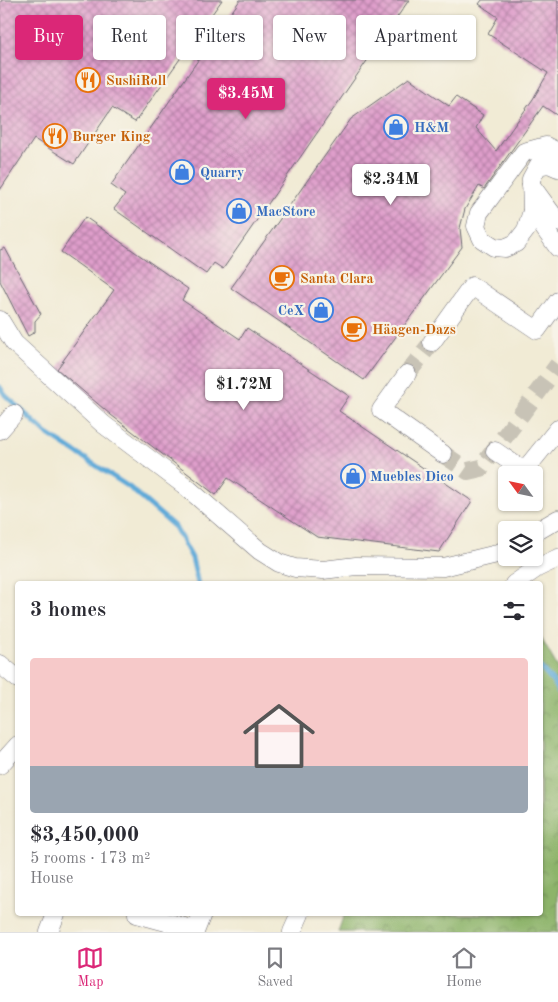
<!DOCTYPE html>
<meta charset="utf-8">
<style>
:root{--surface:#fff;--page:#f7f7f7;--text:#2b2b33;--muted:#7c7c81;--line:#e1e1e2;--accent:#db2777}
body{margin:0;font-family:"Old Standard TT",serif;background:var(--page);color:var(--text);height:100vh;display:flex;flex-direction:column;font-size:19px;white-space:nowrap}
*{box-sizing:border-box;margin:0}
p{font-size:16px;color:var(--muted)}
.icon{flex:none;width:28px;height:28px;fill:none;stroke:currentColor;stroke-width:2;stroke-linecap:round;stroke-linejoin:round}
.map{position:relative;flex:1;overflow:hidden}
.side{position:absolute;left:15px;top:581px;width:528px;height:335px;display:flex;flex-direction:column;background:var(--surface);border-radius:5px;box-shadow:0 1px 4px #0004}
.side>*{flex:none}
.banner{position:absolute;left:15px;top:15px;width:529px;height:45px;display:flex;gap:10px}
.needle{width:32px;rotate:303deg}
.fabs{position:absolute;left:498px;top:466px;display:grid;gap:10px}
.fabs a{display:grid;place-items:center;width:45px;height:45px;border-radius:5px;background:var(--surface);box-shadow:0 1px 4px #0004;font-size:25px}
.price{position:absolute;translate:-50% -42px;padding:0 11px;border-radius:5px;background:#fff;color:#222;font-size:16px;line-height:32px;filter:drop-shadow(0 1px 2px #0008)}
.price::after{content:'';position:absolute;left:50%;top:30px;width:15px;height:11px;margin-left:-8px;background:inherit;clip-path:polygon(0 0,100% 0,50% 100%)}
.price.on{background:var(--accent);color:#fff}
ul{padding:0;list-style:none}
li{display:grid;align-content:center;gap:10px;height:265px;padding:0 15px}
li span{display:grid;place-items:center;height:155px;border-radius:5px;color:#555}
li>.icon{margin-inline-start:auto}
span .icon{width:90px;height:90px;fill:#fffc;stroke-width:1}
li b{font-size:21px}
h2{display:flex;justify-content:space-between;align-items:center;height:60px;padding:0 15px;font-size:21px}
.chip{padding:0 18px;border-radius:5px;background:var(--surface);box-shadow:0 1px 4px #0004;font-size:18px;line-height:45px}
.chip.on{background:var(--accent);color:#fff}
.tabs{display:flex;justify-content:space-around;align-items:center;height:70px;border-top:1px solid var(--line);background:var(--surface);font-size:14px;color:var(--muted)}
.tabs a{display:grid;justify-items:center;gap:2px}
.tabs .on{color:var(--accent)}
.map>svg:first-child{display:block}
.forest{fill:url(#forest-crowns);stroke:#586b52}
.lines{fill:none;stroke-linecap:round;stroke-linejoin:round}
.stream{stroke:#60aad8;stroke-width:5}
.building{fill:url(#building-cross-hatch)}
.minor-tunnel{stroke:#c8c3b6;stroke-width:18;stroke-dasharray:18 9;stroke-linecap:butt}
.minor-casing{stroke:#6a6871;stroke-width:19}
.minor{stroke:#fff;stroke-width:18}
.labels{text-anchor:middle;stroke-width:4.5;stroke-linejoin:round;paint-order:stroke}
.food-label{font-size:14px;font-weight:bold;fill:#c56008;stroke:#f7f3e8;text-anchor:start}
.shop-label{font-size:14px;font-weight:bold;fill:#366cbe;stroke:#f7f3e8;text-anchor:start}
</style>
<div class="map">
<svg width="558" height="932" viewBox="0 0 558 932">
<defs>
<pattern id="forest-crowns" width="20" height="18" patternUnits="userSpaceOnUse" patternTransform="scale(1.25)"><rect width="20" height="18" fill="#8db46a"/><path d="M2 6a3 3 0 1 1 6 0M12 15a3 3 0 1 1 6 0" fill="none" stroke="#739258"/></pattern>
<pattern id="building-cross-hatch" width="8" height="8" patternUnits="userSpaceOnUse" patternTransform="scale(1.25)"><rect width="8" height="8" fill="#df9ecb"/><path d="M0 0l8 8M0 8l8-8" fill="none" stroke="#b480a6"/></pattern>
</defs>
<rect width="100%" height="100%" fill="#f7f3e8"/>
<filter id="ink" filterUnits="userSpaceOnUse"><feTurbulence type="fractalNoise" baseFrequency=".02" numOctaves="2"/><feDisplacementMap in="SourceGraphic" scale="10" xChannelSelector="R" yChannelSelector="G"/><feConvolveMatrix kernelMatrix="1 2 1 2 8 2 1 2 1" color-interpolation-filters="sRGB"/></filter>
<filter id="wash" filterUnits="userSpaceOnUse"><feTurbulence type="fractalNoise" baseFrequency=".0096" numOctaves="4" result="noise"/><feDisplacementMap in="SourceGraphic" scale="20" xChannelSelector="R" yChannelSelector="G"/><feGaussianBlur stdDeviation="1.12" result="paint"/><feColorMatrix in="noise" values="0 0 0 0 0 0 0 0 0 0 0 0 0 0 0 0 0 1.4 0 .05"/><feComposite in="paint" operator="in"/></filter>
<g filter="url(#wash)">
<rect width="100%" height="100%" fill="#f1ebd5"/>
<polygon class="forest" points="540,636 558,668 558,932 338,932 344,914 540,914"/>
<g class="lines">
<g class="stream">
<polyline points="0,387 5,395 46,433 129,487 175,527 192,558 198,584"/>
<polyline points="540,667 553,682 558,692"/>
</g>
</g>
<g id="blocks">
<g class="building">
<polygon points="2,0 222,0 135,122 112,108 74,164 34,139 0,190 0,3"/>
<polygon points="240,0 409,0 223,269 214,263 206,274 114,209 125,195 111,185"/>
<polygon points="482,0 558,0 558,116 543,106 484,189 479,186 465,209 460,228 462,247 364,380 231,288 351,119 409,78 449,106 456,97 483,115 476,128 496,151 533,99 548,73 488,34 498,17 479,4"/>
<polygon points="85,217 188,289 182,300 240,339 247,328 349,396 339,411 472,501 439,552 317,537 228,478 216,495 111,415 57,369 114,290 61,252"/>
<polygon points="5,248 41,314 35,321 35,332 28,336 0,281 0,250"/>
</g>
</g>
</g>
<g filter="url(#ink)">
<use href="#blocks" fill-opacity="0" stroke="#6a6871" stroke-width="1"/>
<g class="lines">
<g class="minor-tunnel">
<polyline points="407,374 432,342"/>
<polyline points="443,454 468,471 481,468 558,365"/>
</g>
<defs>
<g id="minor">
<polyline points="558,152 546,146 524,152 479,213 476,226 482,239 494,247 505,248 516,243 526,230 532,211 531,179 538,166 549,164 558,168"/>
<polyline points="531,185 558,222"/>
<polyline points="532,211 558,248"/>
<polyline points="0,320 14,343 103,424 184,485 260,551 279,563 295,568 323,570 356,566 443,567 497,554 506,549"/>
<polyline points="432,342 472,286 537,330 558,301"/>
<polyline points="407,374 381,410 443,454"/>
<polyline points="0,430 14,414"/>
<polyline points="495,451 524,471 558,429"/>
<polyline points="534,533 558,519"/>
<polyline points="514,584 537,568 558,558"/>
<polyline points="0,664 18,679"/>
<polyline points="0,765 18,745"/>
<polyline points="137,914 195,930"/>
<polyline points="49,932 56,914"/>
<polyline points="195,932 202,914"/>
<polyline points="292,932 300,914"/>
</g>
</defs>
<use href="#minor" class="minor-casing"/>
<use href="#minor" class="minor"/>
</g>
</g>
<defs>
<symbol id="restaurant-ring" viewBox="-11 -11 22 22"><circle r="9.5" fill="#f7f3e8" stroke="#e8710a" stroke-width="1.5"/><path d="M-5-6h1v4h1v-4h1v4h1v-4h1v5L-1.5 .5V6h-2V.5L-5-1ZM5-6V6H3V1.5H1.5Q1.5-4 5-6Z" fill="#e8710a"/></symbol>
<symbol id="shop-ring" viewBox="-11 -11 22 22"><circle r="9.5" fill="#f7f3e8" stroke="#3f7fe0" stroke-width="1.5"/><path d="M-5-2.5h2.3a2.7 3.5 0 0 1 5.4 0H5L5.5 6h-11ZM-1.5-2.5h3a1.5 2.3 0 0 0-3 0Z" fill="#3f7fe0"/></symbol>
<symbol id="cafe-ring" viewBox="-11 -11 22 22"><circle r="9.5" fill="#f7f3e8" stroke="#e8710a" stroke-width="1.5"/><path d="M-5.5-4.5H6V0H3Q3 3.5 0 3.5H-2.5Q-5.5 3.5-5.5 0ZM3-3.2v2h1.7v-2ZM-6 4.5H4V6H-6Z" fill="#e8710a"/></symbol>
</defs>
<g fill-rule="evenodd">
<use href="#restaurant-ring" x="74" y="66" width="28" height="28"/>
<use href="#shop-ring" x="382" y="113" width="28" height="28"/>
<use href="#restaurant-ring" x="41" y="122" width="28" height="28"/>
<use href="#shop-ring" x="168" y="158" width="28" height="28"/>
<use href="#shop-ring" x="225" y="197" width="28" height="28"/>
<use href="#cafe-ring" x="268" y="264" width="28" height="28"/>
<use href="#shop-ring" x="307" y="296" width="28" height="28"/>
<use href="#cafe-ring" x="340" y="315" width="28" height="28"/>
<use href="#shop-ring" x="339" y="462" width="28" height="28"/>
</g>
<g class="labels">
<g class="food-label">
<text x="106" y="85">SushiRoll</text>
<text x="72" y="141">Burger King</text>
<text x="300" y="283">Santa Clara</text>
<text x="372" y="334">Häagen-Dazs</text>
</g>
<g class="shop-label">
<text x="414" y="132">H&amp;M</text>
<text x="200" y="177">Quarry</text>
<text x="256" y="216">MacStore</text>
<text x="304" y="315" text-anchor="end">CeX</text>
<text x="370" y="481">Muebles Dico</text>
</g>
</g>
</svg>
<div class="fabs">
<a><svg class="needle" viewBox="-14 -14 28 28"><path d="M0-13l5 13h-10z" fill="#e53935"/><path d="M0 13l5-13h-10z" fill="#7c7c81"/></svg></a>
<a><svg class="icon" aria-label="layers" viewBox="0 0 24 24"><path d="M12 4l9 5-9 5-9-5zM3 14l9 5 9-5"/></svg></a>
</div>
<b class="price on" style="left:246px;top:120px">$3.45M</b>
<b class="price" style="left:391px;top:206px">$2.34M</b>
<b class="price" style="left:244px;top:411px">$1.72M</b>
<div class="banner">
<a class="chip on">Buy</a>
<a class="chip">Rent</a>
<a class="chip">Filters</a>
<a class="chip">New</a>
<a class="chip">Apartment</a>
</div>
<section class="side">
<h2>3 homes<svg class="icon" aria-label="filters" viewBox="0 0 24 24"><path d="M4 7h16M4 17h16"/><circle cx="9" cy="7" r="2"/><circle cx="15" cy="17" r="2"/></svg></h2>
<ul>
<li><span style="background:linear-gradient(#f6c9c9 70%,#9aa5b1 0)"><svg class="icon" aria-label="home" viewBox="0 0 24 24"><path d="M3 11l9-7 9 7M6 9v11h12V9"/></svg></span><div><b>$3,450,000</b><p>5 rooms · 173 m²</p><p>House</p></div></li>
</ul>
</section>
</div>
<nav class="tabs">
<a class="on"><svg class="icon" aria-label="map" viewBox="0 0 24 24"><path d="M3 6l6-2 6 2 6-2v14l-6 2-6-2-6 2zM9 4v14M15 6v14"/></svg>Map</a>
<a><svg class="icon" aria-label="saved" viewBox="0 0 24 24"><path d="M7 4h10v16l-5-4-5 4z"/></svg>Saved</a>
<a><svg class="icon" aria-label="home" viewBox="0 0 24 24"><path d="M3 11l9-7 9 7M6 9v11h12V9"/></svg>Home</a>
</nav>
